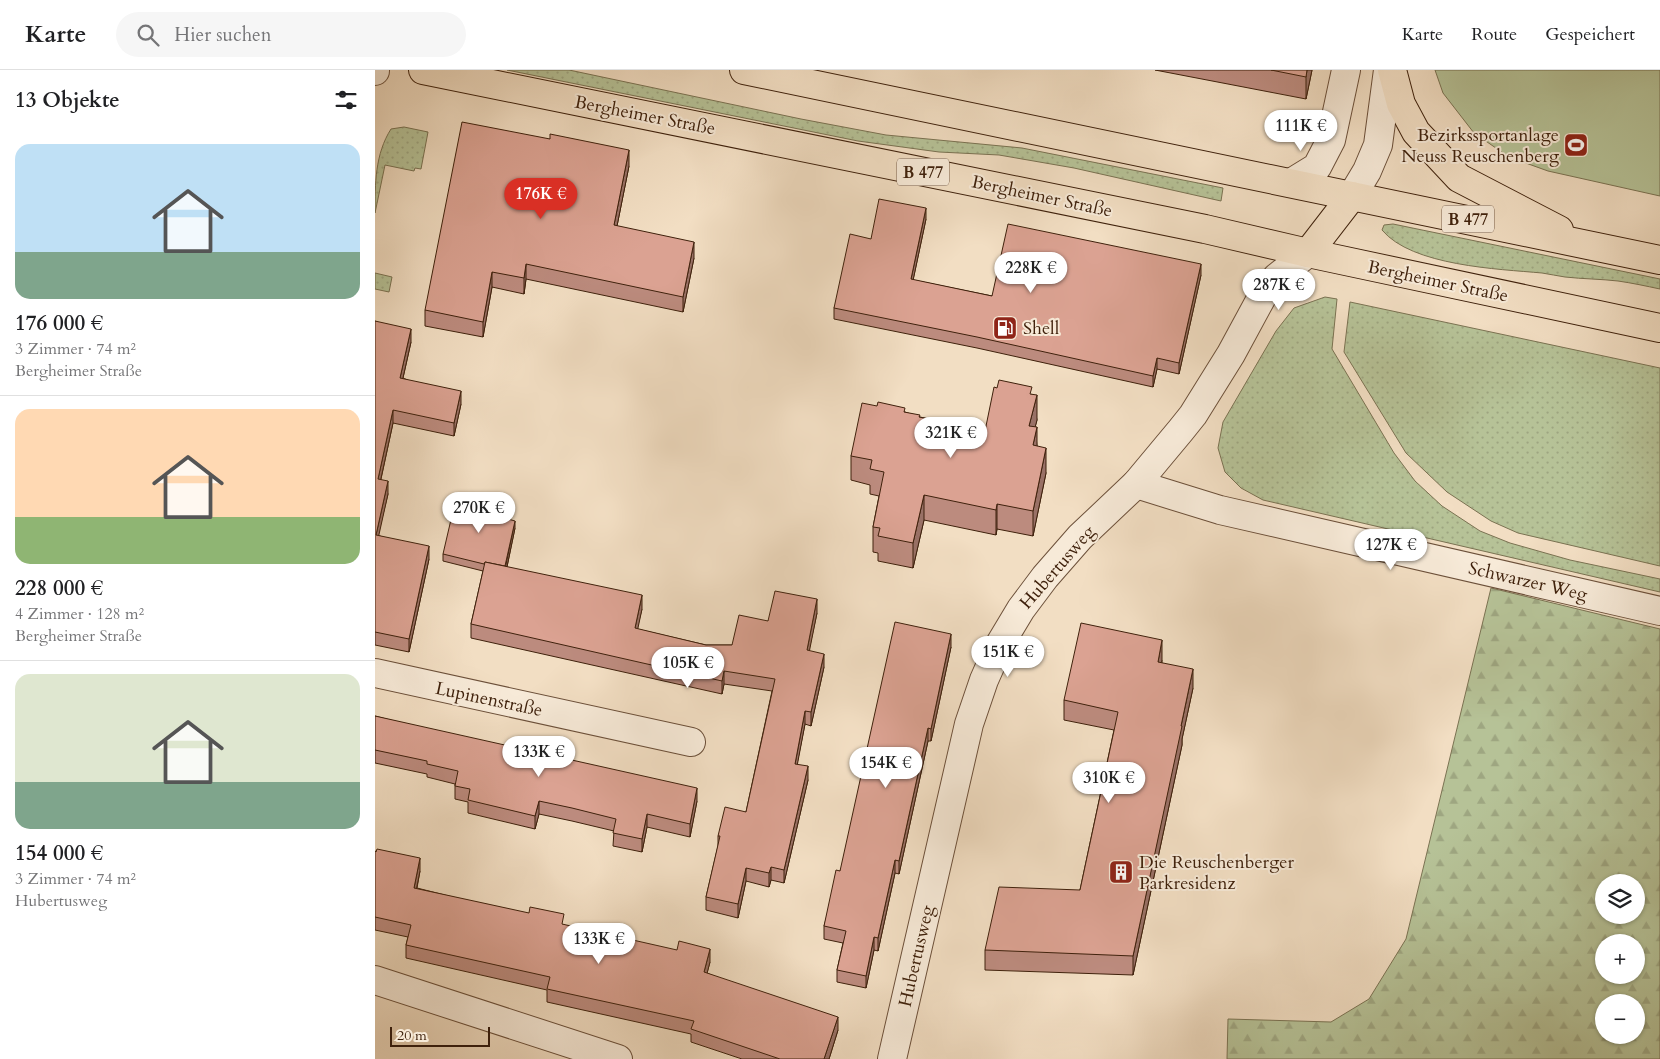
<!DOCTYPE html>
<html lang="de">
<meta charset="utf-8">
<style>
:root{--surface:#fff;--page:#f6f6f6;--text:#202124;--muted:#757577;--line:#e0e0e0;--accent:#d93025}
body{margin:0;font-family:Cardo,serif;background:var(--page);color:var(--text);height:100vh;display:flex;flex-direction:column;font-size:19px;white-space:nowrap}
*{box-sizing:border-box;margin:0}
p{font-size:16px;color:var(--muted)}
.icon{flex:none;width:28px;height:28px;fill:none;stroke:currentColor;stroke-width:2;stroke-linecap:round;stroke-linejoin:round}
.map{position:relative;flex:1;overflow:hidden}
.sheet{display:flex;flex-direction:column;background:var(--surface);width:375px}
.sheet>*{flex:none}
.tools{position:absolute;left:1220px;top:804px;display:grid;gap:10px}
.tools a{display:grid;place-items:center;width:50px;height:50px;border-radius:50%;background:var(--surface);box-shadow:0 1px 4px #0004;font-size:25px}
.scale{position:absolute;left:15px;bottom:12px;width:100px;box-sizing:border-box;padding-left:5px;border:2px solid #3f210c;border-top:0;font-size:14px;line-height:18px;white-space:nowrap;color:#3f210c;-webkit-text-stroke:4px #f7ead8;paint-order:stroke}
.price{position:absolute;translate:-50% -42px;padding:0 11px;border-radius:18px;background:#fff;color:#222;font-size:16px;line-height:32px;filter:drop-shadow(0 1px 2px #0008)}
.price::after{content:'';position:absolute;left:50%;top:30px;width:15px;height:11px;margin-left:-8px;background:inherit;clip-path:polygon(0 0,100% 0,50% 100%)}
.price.selected{background:var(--accent);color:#fff}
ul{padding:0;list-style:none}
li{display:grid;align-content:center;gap:10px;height:265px;padding:0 15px}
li+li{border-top:1px solid var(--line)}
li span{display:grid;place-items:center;height:155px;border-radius:15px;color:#555}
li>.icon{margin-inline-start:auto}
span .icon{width:90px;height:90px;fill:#fffc;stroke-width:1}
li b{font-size:21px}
h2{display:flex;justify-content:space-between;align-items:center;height:60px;padding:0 15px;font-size:21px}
header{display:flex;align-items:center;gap:30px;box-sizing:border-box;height:70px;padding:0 25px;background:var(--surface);border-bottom:1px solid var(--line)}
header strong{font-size:24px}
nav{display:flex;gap:28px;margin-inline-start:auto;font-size:18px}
.search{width:350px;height:45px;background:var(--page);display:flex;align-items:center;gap:12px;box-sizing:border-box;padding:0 18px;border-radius:28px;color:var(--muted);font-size:19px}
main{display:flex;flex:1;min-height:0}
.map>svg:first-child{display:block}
.grass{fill:url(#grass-dots);stroke:#7a7252}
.forest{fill:url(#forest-firs);stroke:#7a7252;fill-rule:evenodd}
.park{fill:#b6c297;stroke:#7a7252}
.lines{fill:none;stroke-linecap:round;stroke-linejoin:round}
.street-casing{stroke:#6c503a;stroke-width:30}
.primary-casing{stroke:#3f210c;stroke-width:30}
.street{stroke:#f7ead8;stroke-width:28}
.primary{stroke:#f2dec3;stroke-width:28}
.wall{fill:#bc8b7e;stroke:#3f210c}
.shaded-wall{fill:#997166;stroke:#3f210c}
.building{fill:#dba292;stroke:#3f210c}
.labels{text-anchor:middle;stroke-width:4;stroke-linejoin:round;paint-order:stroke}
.shield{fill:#f7ead8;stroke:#765d49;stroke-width:1}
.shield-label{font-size:16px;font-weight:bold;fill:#3f210c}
.street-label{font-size:18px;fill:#3f210c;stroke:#f7ead8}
.poi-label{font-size:18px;fill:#3f210c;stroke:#f7ead8;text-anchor:start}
</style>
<header>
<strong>Karte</strong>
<div class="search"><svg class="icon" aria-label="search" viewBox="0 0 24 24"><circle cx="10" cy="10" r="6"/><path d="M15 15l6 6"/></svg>Hier suchen</div>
<nav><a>Karte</a><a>Route</a><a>Gespeichert</a></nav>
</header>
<main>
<section class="sheet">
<h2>13 Objekte<svg class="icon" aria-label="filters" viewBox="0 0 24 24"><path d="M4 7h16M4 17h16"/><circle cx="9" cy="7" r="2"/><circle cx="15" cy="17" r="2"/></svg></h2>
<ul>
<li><span style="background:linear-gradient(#bfe0f5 70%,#7fa58c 0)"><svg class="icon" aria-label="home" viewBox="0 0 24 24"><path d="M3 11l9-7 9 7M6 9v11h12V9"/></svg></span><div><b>176 000 €</b><p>3 Zimmer · 74 m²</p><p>Bergheimer Straße</p></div></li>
<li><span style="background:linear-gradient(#ffd9b3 70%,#8fb573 0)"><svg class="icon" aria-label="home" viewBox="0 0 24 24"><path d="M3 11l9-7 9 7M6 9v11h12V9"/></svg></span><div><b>228 000 €</b><p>4 Zimmer · 128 m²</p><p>Bergheimer Straße</p></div></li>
<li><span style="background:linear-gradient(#dfe7d0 70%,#7fa58c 0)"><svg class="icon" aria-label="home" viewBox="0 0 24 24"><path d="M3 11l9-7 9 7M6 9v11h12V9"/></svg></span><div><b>154 000 €</b><p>3 Zimmer · 74 m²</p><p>Hubertusweg</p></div></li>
</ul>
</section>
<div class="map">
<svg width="1285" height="989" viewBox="0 0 1285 989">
<defs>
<pattern id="grass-dots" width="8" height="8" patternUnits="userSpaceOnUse" patternTransform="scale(1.25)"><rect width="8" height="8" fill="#b6c297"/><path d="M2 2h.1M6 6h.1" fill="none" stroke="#9ea681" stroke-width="1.8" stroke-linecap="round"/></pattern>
<pattern id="forest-firs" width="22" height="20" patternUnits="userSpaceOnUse" patternTransform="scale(1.25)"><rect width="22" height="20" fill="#b6c297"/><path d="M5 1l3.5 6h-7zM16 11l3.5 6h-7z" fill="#9ea681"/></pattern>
</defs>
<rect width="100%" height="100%" fill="#f2dec3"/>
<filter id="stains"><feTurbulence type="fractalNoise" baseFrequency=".004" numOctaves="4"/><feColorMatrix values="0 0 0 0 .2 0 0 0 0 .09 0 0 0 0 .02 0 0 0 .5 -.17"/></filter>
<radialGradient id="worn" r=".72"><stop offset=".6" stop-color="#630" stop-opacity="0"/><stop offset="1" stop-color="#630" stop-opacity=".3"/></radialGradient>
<g class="grass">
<polygon points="132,0 194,0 426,49 511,65 647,78 848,118 846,131 699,98 624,85 564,82 483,71"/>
<path d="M29 57 53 62 46 99 40 98 39 101 10 95 0 143C0 114 0 84 16 59Z"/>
<path d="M1018 154 1285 209V219C1271 216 1257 213 1243 211 1226 209 1208 209 1190 207 1182 206 1175 204 1167 203 1123 199 1037 196 1007 160L1009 155Z"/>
<polygon points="0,203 17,207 14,222 0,219"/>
<polygon points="950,227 962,229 957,279 1019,383 1040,411 1067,436 1105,461 1135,473 1195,490 1285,509 1285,522 888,430 866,418 850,402 843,378 848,352 901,261 919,238"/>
<polygon points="975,232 1285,298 1285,496 1143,463 1116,451 1072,422 1031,383 969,282"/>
</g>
<path class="forest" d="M1116 518 1285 559V989H852L853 949 956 952 994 929 1031 869ZM1229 812H1261V845H1229ZM1229 872H1261V905H1229ZM1229 932H1261V965H1229Z"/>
<polygon class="park" points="1060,0 1285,0 1285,126 1173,101 1134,87 1099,63 1068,23"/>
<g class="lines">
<defs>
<g id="street">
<polyline points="0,1 0,0"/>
<polyline points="916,113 942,97 956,70 971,0"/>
<polyline points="977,126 992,101 1003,75 1013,0"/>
<polyline points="761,414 845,440 1285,541"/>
<polyline points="0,603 316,672"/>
<polyline points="0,910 243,989"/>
<polyline points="517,989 594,654 609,610 625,574 646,539 670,507 705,467 761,414 806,360 818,345 856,284 888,225 902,207 933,183"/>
</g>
<g id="primary">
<polyline points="48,0 830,159 933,183 1285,258"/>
<polyline points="369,0 1285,190"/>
<polyline points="1017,0 1026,34 1041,62 1084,108 1184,160"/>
<polyline points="933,183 977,126"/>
</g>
</defs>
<use href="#street" class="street-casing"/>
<use href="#primary" class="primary-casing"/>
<use href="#street" class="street"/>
<use href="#primary" class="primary"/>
</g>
<g class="wall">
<polygon points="780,0 937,0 931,29"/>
<polygon points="254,96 242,156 319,188 308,242 151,209 149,224 117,217 108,267 50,256 50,240"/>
<polygon points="551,149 538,210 617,226 826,205 804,304 782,299 778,317 602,278 459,249 459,238 496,169"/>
<polygon points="0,251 36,272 28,308 86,334 79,366 18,353 6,409 13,424 3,465 54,489 34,582 0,575"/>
<polygon points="657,324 662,350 660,357 662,376 671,403 658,466 622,459 621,465 549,450 538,498 503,491 503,483 498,482 498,457 504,426 495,424 495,415 476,410 476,386 502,336 530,342 545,347 610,361"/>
<polygon points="128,446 127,448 140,458 132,497 267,539 262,559 331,575 357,575 393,551 442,543 434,580 449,597 436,656 430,654 422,694 433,710 409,813 396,810 394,817 371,811 363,848 331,840 331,827 343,776 343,766 371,742 397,621 349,614 347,624 96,568 96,554 108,501 68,491 68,484"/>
<polygon points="576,577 556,671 553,671 524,804 520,803 503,881 499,880 491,918 462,912 462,900 468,873 449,869 449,856 465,801"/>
<polygon points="787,590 787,593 818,618 807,669 807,675 758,905 610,900 610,880 705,820 739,660 689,650 689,630"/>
<polygon points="0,646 322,731 315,767 272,757 267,782 238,776 239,761 197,751 164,744 160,759 93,743 93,732 80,729 80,714 52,707 52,704 0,693"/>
<polygon points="0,781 45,801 42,818 335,892 332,903 463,960 454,989 367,989 316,972 316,964 172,932 172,920 31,888 31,875 33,867 0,860"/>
</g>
<g class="shaded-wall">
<polygon points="932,0 937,0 931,29 931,7"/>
<polygon points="254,80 254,96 239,171 239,155"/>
<polygon points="551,138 551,149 536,220 536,209"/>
<polygon points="319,172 319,188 308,242 308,227"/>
<polygon points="151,194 151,209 149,224 149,208"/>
<polygon points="826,194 826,205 804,304 804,293"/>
<polygon points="117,202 117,217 108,267 108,252"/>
<polygon points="36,259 36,272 25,321 25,308"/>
<polygon points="782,288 782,299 778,317 778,306"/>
<polygon points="86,321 86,334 79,366 79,353"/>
<polygon points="662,325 662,350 654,381 654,356"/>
<polygon points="18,340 18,353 3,422 3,409"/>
<polygon points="662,357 662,382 658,375"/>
<polygon points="671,378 671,403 658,466 658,441"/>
<polygon points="13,411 13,424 1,478 1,465"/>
<polygon points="549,425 549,450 538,498 538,473"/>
<polygon points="622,434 622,459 621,465 621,440"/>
<polygon points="140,451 140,458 130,506 130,499"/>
<polygon points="54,476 54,489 34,582 34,569"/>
<polygon points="267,525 267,539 260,572 260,558"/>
<polygon points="442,529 442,543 432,593 432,580"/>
<polygon points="576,564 576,577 556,671 556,659"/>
<polygon points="787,570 787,590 783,611 783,592"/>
<polygon points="449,584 449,597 436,656 436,642"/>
<polygon points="818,599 818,618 807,669 807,675 758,905 758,886"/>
<polygon points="349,601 349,614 347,624 347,611"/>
<polygon points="430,641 430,654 420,707 420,694"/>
<polygon points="553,658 553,671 524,804 524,791"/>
<polygon points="433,696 433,710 409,813 409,800"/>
<polygon points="322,718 322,731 315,767 315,754"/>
<polygon points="164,731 164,744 160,759 160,746"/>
<polygon points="272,744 272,757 267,782 267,769"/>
<polygon points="45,788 45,801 39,831 39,818"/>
<polygon points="520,790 520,803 503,881 503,868"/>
<polygon points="396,797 396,810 394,817 394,803"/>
<polygon points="371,798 371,811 363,848 363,834"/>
<polygon points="499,867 499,880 491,918 491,906"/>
<polygon points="335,879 335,892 329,915 329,902"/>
<polygon points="463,947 463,960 454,989 449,989"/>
</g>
<g class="building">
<polygon points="896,0 932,0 931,7"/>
<polygon points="87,52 175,69 175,64 254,80 239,155 319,172 308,227 151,194 149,208 117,202 108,252 50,240"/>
<polygon points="504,129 551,138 536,209 617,226 633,154 826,194 804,293 782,288 778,306 602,267 459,238 475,164 496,169"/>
<polygon points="0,251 36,259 25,308 86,321 79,353 18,340 3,409 13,411 1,465 54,476 34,569 0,562"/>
<polygon points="624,310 657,317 655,324 662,325 654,356 662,357 658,375 671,378 658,441 622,434 621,440 549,425 538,473 503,466 505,458 498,457 509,402 495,399 497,390 476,386 487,333 502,336 503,332 530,338 529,342 545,345 544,347 610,361 619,317 622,318"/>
<polygon points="81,428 128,439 126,447 140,451 130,496 110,492 109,494 68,484"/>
<polygon points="110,492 267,525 260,558 331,575 357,575 364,545 393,551 400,521 442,529 432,580 449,584 436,642 430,641 420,694 433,696 409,800 396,797 394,803 371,798 363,834 331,827 345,766 343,766 350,737 371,742 400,609 349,601 347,611 96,554"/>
<polygon points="520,552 576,564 556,659 553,658 524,791 520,790 503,868 499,867 491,906 462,900 471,861 449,856 461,800 465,801"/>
<polygon points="706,553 787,570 783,592 818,599 806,656 807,656 758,886 610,880 624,817 705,820 743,642 689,630"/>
<polygon points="0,646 322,718 315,754 272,744 267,769 238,763 241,749 197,738 164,731 160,746 93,730 95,719 80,716 83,701 52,694 52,691 0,680"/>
<polygon points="2,779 45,788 39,818 154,843 155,837 189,844 187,854 302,880 304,871 335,879 329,902 463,947 449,989 405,989 316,959 319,951 172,919 175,907 31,875 36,855 0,847 0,781 1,782"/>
</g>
<defs>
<symbol id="stadium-square" viewBox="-11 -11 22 22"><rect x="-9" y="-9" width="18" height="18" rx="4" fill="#8f2418" stroke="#f7ead8"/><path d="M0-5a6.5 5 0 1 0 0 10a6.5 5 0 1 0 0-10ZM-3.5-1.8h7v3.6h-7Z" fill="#fff"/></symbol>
<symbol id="fuel-square" viewBox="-11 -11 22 22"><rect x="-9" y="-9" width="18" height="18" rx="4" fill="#8f2418" stroke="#f7ead8"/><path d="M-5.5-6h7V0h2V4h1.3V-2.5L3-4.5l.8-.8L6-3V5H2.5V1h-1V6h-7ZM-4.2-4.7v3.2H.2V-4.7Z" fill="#fff"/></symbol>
<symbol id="building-square" viewBox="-11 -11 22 22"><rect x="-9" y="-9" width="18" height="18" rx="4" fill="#8f2418" stroke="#f7ead8"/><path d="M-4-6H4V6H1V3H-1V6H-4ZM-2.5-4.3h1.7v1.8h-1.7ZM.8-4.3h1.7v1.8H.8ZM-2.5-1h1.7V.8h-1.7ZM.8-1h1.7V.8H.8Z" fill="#fff"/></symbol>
</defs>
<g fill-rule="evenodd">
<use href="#stadium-square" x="1187" y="61" width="28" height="28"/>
<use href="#fuel-square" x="616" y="244" width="28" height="28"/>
<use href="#building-square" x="732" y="788" width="28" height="28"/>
</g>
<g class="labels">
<g class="shield">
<rect x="522" y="88.5" width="52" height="27" rx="4"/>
<rect x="1067" y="135.5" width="52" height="27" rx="4"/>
</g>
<g class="shield-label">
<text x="548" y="108">B 477</text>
<text x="1093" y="155">B 477</text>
</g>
<g class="street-label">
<text transform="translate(270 45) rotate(11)" y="6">Bergheimer Straße</text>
<text transform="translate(667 126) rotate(12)" y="6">Bergheimer Straße</text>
<text transform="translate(1063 211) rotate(12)" y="6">Bergheimer Straße</text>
<text transform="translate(682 497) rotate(-49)" y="6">Hubertusweg</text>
<text transform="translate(1153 511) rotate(13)" y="6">Schwarzer Weg</text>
<text transform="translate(114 629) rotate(12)" y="6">Lupinenstraße</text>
<text transform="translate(541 886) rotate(-77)" y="6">Hubertusweg</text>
</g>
<g class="poi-label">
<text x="1184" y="71" text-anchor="end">Bezirkssportanlage<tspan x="1184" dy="21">Neuss Reuschenberg</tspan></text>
<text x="648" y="264">Shell</text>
<text x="764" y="798">Die Reuschenberger<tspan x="764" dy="21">Parkresidenz</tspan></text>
</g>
</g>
<rect width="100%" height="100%" filter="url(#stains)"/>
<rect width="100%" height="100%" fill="url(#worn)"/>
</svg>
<div class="tools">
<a><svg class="icon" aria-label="layers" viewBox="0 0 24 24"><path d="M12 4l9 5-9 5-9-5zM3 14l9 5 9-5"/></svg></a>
<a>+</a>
<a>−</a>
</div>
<div class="scale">20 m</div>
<b class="price" style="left:926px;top:82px">111K €</b>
<b class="price selected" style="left:166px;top:150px">176K €</b>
<b class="price" style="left:656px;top:224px">228K €</b>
<b class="price" style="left:904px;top:241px">287K €</b>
<b class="price" style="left:576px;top:389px">321K €</b>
<b class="price" style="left:104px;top:464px">270K €</b>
<b class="price" style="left:1016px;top:501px">127K €</b>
<b class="price" style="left:633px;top:608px">151K €</b>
<b class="price" style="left:313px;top:619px">105K €</b>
<b class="price" style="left:164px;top:708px">133K €</b>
<b class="price" style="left:511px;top:719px">154K €</b>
<b class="price" style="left:734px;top:734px">310K €</b>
<b class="price" style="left:224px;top:895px">133K €</b>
</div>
</main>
